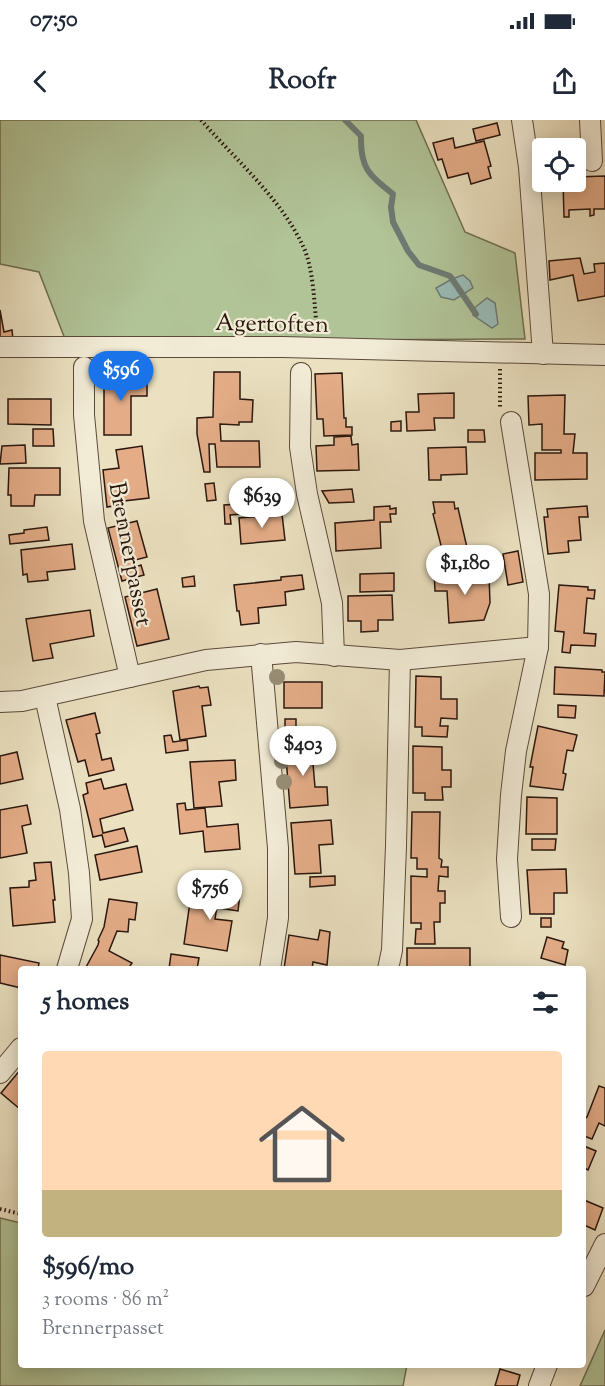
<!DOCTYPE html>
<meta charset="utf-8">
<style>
:root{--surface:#fff;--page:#f6f6f7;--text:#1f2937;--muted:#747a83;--accent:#1a73e8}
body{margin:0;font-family:"Sorts Mill Goudy",serif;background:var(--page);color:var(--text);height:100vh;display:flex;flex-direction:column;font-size:22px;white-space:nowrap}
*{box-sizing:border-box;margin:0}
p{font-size:20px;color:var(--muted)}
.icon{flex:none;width:33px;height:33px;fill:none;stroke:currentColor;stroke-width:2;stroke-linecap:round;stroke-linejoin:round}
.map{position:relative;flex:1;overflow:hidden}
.side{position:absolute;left:18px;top:846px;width:568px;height:402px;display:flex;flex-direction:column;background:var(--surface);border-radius:6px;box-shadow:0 3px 15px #0003}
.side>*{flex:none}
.buttons{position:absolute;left:532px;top:18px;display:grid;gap:12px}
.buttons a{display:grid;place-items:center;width:54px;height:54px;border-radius:6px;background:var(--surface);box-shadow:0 3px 15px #0003;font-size:30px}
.price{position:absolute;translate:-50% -51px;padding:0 14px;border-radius:21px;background:#fff;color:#222;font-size:20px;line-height:39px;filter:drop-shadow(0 2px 3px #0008)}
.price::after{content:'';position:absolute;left:50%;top:36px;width:18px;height:14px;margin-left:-9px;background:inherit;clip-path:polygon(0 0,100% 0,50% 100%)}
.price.selected{background:var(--accent);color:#fff}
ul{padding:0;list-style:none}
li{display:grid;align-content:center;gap:12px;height:318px;padding:0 24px}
li span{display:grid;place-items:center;height:186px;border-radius:6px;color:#555}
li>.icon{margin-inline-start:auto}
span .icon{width:108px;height:108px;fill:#fffc;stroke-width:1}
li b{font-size:26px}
h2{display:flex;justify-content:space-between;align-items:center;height:72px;padding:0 24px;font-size:26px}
.status{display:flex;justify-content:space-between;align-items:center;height:42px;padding:0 30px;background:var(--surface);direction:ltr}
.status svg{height:16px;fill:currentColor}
header{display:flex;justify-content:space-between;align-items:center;height:78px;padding:0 24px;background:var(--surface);font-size:27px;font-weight:800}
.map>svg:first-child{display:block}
.green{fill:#b1c498;stroke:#6e6e53;stroke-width:1.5}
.water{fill:#99bcb8;stroke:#6d7a74;stroke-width:1.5}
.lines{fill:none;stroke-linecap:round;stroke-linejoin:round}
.stream{stroke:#6d7a74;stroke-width:6}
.building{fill:#e4ad88;stroke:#2b170e;stroke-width:1.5}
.minor-casing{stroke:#5b4a3b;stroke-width:22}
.path{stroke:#2b170e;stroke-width:4;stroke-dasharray:1.5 3;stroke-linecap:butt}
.minor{stroke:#f2ecd7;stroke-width:20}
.tree{fill:#978e75}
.labels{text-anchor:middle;stroke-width:4.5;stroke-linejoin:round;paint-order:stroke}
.street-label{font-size:24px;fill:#2b170e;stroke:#f2ecd7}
</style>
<div class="status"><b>07:50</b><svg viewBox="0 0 49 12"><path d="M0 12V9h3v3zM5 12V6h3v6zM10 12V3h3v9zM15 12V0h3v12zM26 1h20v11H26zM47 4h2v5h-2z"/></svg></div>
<header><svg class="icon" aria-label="back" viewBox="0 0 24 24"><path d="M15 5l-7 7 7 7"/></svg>Roofr<svg class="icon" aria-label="share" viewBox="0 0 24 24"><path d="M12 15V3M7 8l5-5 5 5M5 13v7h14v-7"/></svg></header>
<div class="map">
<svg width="605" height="1266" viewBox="0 0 605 1266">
<rect width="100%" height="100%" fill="#ebe1c1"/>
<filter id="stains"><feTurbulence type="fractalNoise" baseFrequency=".00333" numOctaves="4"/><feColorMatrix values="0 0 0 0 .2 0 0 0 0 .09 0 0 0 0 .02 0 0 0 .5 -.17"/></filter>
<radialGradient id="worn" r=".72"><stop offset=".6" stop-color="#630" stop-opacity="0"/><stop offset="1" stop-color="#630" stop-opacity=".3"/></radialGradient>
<g class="green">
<polygon points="0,0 416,0 465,112 515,133 525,219 179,221 65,219 39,152 0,144"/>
<polygon points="0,1098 21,1103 21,1245 407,1245 403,1266 0,1266"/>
<polygon points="605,1210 605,1266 580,1266"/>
</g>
<g class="water">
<polygon points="463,155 470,161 473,168 454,180 441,177 436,168 452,159"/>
<polygon points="487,178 495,183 498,204 492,208 473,195 473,189"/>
</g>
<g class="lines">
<path class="stream" d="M345 0 361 16C360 48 369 55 393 74L391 87 393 102 408 131 419 145 450 156 476 194"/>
</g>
<g class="building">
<polygon points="497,3 500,15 476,21 473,9"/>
<polygon points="453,18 455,28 484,21 491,46 488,47 491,58 471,64 468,53 448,58 442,39 438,40 433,23"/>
<polygon points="605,56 605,89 594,89 594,95 590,96 590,89 569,90 569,97 564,97 563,62 576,62 576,57"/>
<polygon points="580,138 584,154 595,152 594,144 605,143 605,176 578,181 573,155 550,160 549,141"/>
<polygon points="0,190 4,212 12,210 13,220 0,222"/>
<polygon points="214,252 240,252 240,279 253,280 252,302 239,302 239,305 220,304 221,321 259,321 260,347 217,347 215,324 209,324 210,352 204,352 197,314 197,298 213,297"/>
<polygon points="342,253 344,298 346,298 346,307 352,307 352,315 324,316 323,299 317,299 315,254"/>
<polygon points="104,256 147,256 147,276 131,276 131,315 104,315"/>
<polygon points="454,273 454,298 434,298 435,310 407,311 406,292 419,292 418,274"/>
<polygon points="565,275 564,314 575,314 573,333 587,333 587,359 535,360 535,333 561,333 561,330 542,330 542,304 529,305 528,276"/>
<polygon points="8,279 51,279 51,305 8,304"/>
<polygon points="401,301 401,311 391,311 391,302"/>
<polygon points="33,309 53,309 54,326 33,326"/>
<polygon points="468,310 484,310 485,322 468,322"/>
<polygon points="351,316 352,325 358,324 359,350 317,351 316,326 334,325 334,317"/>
<polygon points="25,325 26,343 0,344 2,326"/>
<polygon points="142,326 149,378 124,381 124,384 107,387 103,350 119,348 116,330"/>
<polygon points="466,327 467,354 441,355 441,360 429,360 428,328"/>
<polygon points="9,348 60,348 60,375 35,375 34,386 11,386 11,375 8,375"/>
<polygon points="214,363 216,380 207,381 205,364"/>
<polygon points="352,369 354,382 329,383 322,371"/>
<polygon points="433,382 454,382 455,389 458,388 468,432 444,437 433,394 435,393"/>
<polygon points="255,383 256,393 230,395 231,404 225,404 224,385"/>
<polygon points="390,386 390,389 396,388 396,394 390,394 391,402 380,402 381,428 336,431 335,403 374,400 374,387"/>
<polygon points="587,386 588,397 579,397 581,420 568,421 569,432 548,434 544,397 548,397 547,389"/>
<polygon points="282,394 285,420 241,424 239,398"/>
<polygon points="137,401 147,437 135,440 136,447 141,445 144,455 122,461 108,408"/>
<polygon points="47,407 49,420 10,424 9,415 24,413 24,410"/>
<polygon points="72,424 75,449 47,452 48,460 28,462 27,454 23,455 21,430"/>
<polygon points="518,431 523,462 508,465 503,434"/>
<polygon points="439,449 448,449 449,458 489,455 490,483 484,500 449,503 447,471 435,471 434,451"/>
<polygon points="394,453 394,471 360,472 360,454"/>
<polygon points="302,455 304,469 285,472 286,485 258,488 259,503 241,505 239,491 237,491 234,465 281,460 281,457"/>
<polygon points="194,456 195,466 183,467 182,458"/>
<polygon points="559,465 588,467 588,470 595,470 594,479 587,478 584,513 596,514 595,526 571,525 570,533 562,532 564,512 555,511"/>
<polygon points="157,469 169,519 137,526 125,477"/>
<polygon points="392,475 393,500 378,500 378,511 361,512 361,501 348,501 348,476"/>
<polygon points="90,490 94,516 50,524 53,538 33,541 26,499"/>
<polygon points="555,547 602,550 602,552 605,552 604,576 554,574"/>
<polygon points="416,556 441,557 441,579 457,579 457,599 441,598 440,606 448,606 447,617 422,616 422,607 415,607"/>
<rect x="284" y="562" width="38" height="26"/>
<polygon points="199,566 200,568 208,567 211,585 202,586 206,616 180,620 173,571"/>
<polygon points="558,585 576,586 575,598 558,597"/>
<polygon points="95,593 100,613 96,614 102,640 111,638 114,650 89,656 85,640 78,642 66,600"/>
<polygon points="285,599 296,599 296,608 318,608 318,619 285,619"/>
<polygon points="538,606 577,615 573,631 567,630 563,653 566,654 563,670 530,666 533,647 530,647"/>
<polygon points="171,615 173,622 187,620 188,630 166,633 164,616"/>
<polygon points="311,621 315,667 327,667 328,685 290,688 286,637 288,637 288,622"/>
<polygon points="413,626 442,627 442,650 451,650 451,667 442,667 443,680 425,680 425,673 413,673"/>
<polygon points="17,632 23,659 0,664 0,636"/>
<polygon points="235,640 236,660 219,662 222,686 194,688 190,642"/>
<polygon points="101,659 104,669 126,664 133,690 100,699 103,713 124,708 128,721 105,727 102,715 93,717 83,675 88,673 86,663"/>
<polygon points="527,677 557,678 557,714 526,714"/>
<polygon points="185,683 186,690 205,688 207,707 238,704 240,729 205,732 203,711 180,714 177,684"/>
<polygon points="27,685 31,704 22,706 27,733 0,738 0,690"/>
<polygon points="412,692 440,692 439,738 442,740 441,747 448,747 448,757 439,756 438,771 445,771 445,783 440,783 440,802 434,802 435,824 415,824 416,809 421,809 421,803 411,803 411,756 427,757 427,749 417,749 417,738 411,738"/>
<polygon points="331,700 333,724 319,725 321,753 295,754 291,703"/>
<polygon points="532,719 556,719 555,730 532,730"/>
<polygon points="137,726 142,752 100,760 95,735"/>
<polygon points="51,742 55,780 53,780 55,802 13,806 10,768 29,767 29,761 36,760 34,743"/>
<polygon points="566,749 567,773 554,773 554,794 530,794 527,750"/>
<polygon points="335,756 335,765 310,767 310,757"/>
<polygon points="217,769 240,773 238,791 219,788 220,781 218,780 215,799 232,801 227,831 184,824 191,775 215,778"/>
<polygon points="109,779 137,783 135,800 129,799 128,812 117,811 109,831 132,843 128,849 85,849 98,825 99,821 98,820 104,807"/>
<rect x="541" y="798" width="10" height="9"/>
<polygon points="320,810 330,812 327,845 313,842 312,849 284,849 289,815 318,820"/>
<polygon points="547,817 564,822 562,828 568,830 565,845 541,838"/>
<rect x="407" y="828" width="63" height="21"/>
<polygon points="171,834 199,838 197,849 169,849"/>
<polygon points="0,835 39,843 38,849 21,849 21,868 0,863"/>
<polygon points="21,949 21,990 1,973"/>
<polygon points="599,966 605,968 605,1006 599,1003 592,1019 584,1016 584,999 587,997"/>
<polygon points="584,1026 596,1031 588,1050 584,1048"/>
<polygon points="584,1080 603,1088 595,1110 584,1105"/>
<polygon points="500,1249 520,1255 517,1266 495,1266"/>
</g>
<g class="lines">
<defs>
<g id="minor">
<polyline points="522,0 529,47 543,234"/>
<polyline points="590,0 592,41"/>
<polyline points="0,227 283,227 605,235"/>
<polyline points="84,247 84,295 94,401 130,557"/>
<polyline points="301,253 300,327 307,374 332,483 334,536"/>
<polyline points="511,302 539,474 538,527 516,631 511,675 507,739 511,797"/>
<polyline points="261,534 278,728 278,798 270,849"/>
<polyline points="45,577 70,689 79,753 82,799 67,849"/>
<polyline points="0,582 22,581 206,540 296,532 400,540 538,527"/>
<polyline points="388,849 392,830 396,726 400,540"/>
<polyline points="0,953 21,928"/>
<polyline points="584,1166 605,1124"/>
<polyline points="539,1266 547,1245"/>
</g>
</defs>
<use href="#minor" class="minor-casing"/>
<g class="path">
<path d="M201 0C235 39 280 78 302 124 314 147 314 184 317 210"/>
<polyline points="500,249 500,287"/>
<polyline points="0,1089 21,1094"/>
</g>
<use href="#minor" class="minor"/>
</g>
<g class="tree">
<circle cx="277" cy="557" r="8"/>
<circle cx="280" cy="622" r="8"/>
<circle cx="282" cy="641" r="8"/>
<circle cx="284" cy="662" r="8"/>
</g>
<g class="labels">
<g class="street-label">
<text transform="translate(272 203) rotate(1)" y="8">Agertoften</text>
<text transform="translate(131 434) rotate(79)" y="8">Brennerpasset</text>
</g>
</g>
<rect width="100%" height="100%" filter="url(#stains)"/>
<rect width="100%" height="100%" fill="url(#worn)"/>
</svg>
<div class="buttons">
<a><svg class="icon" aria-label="locate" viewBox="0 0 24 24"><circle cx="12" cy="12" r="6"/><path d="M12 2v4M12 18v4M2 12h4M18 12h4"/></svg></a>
</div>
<b class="price selected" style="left:121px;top:282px">$596</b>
<b class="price" style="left:262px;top:409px">$639</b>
<b class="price" style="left:465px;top:476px">$1,180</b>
<b class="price" style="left:303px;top:657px">$403</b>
<b class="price" style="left:210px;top:801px">$756</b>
<section class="side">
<h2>5 homes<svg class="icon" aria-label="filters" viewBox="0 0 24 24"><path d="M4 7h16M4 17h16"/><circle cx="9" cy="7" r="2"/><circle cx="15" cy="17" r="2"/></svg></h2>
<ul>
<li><span style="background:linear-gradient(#ffd9b3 75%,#c2b280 0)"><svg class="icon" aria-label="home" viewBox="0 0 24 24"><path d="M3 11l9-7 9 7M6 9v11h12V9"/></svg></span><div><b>$596/mo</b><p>3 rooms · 86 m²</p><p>Brennerpasset</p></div></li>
</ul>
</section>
</div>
